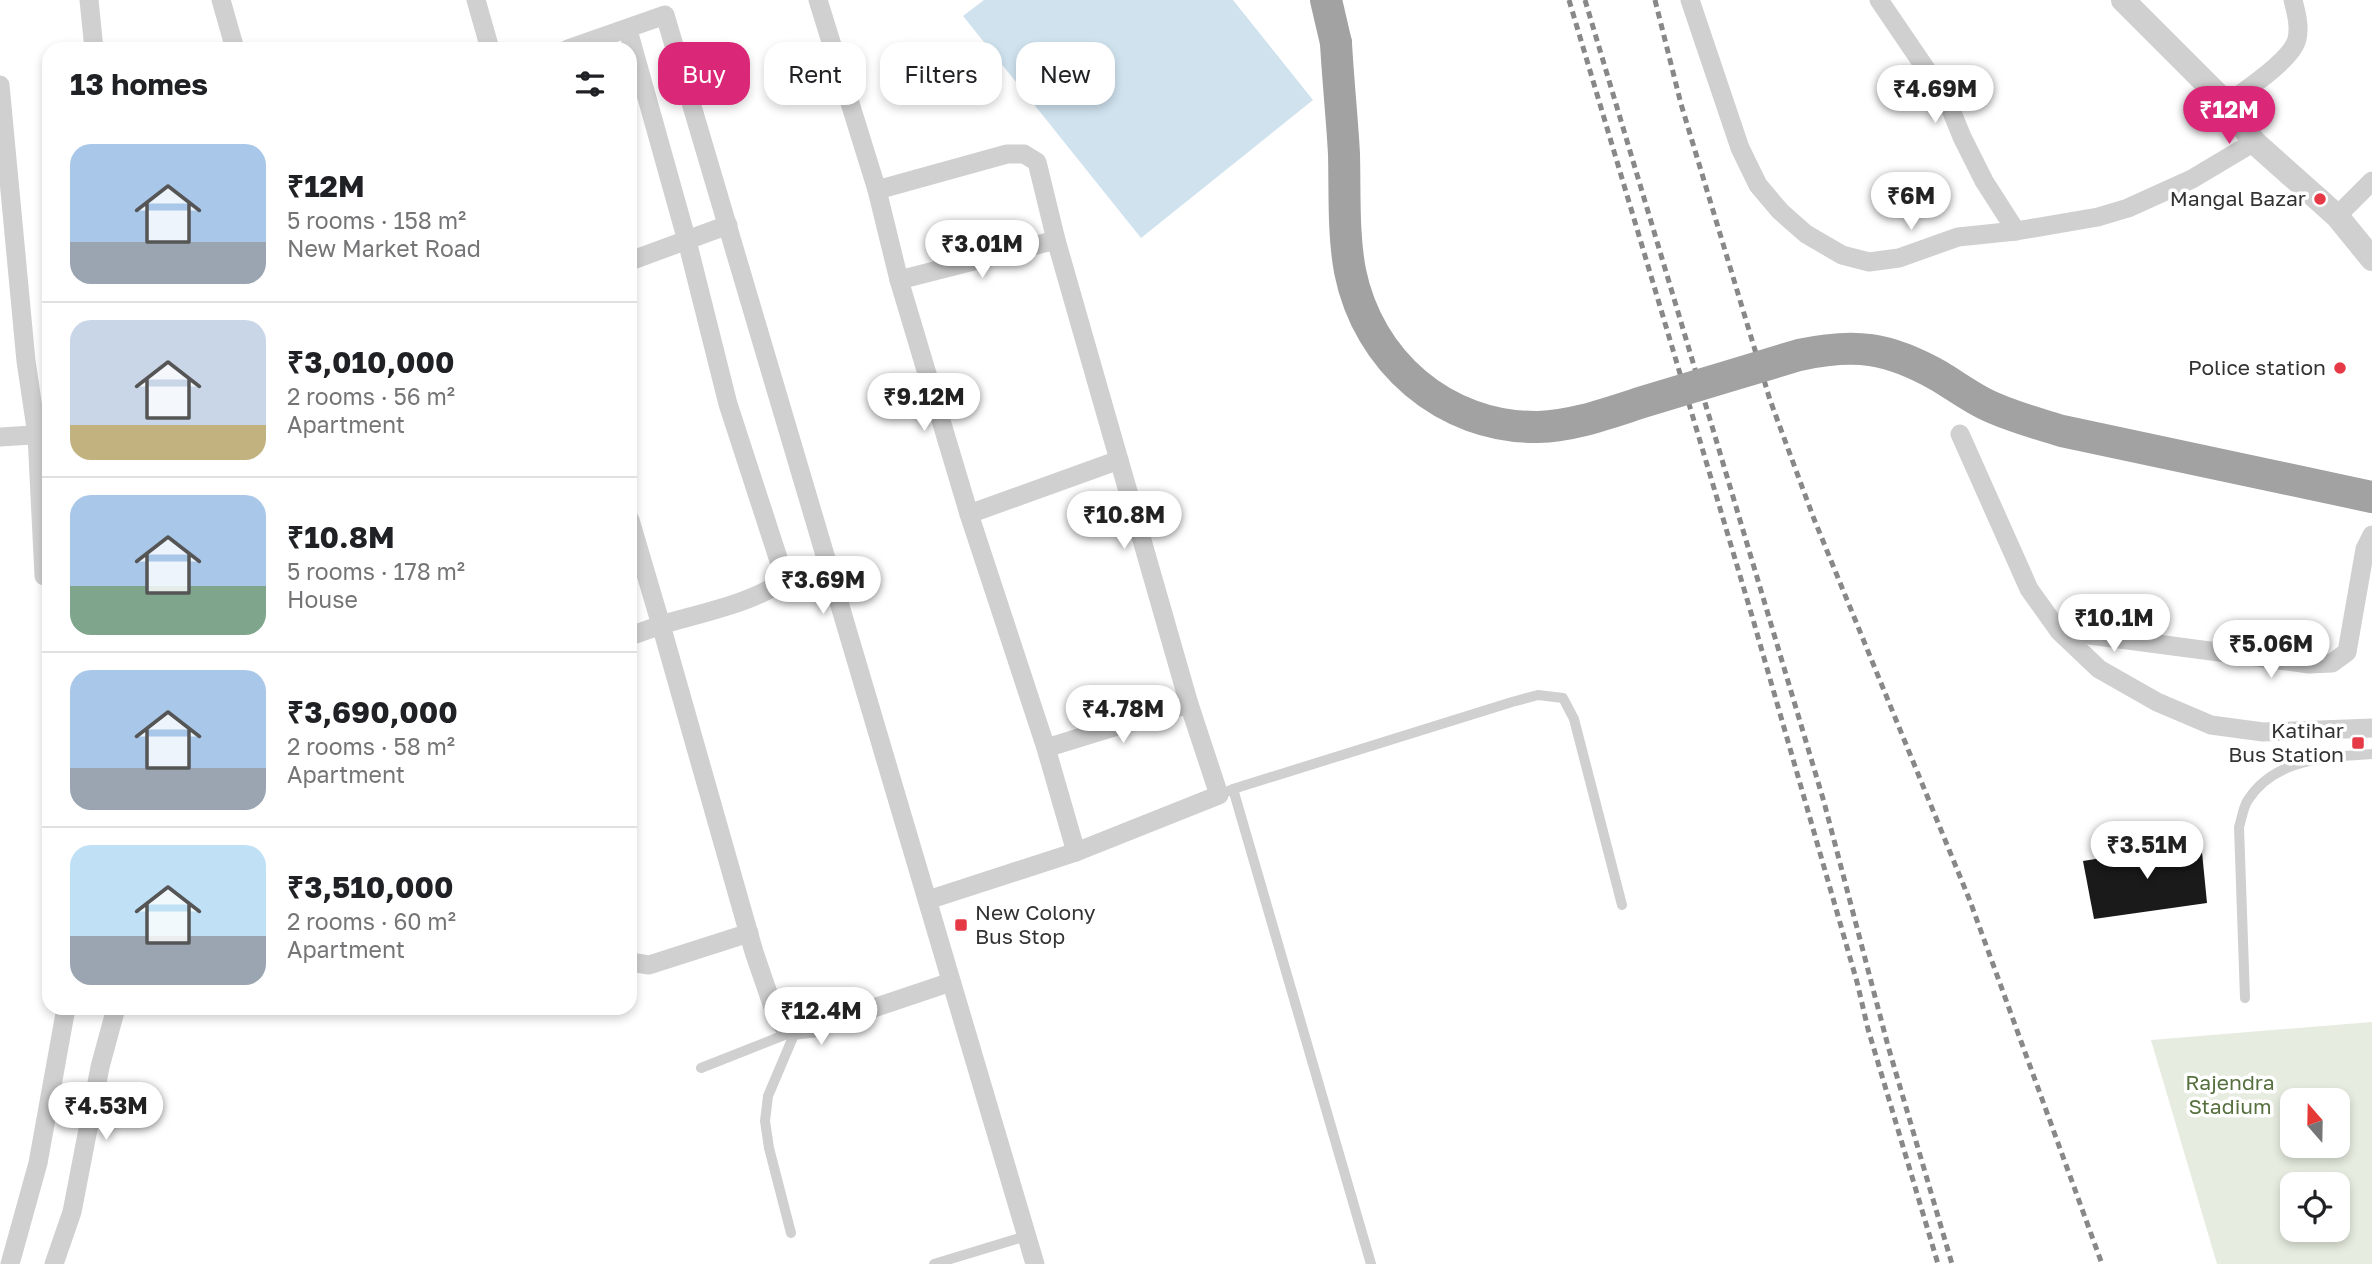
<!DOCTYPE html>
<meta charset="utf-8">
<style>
:root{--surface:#fff;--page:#f6f6f6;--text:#202124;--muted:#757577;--line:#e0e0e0;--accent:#db2777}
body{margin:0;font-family:"Golos Text",sans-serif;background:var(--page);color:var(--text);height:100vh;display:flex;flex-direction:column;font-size:26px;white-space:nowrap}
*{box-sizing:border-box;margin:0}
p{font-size:23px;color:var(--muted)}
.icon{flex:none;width:38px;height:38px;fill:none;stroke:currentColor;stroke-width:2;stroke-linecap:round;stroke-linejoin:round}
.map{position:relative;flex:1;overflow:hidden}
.panel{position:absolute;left:42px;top:42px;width:595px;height:973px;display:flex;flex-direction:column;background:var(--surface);border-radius:21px;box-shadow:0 4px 10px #0003}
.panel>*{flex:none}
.banner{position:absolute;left:658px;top:42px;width:665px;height:63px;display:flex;gap:14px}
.needle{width:46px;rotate:340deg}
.tools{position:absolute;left:2280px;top:1088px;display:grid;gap:14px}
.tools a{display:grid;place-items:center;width:70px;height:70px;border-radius:14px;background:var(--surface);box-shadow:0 4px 10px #0003;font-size:35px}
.price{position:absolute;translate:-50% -60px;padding:0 16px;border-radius:24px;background:#fff;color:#222;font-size:23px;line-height:46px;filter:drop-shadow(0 2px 4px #0008)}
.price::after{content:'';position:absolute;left:50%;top:42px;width:21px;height:16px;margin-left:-10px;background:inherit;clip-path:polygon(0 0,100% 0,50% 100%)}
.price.selected{background:var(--accent);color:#fff}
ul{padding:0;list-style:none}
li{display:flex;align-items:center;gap:21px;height:175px;padding:0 28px}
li+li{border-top:2px solid var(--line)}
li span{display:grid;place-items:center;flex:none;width:196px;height:140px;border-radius:21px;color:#555}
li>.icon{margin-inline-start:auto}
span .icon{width:84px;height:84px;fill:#fffc;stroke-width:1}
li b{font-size:30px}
h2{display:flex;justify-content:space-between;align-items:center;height:84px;padding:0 28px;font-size:30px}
.pill{padding:0 24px;border-radius:21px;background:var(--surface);box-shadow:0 4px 10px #0003;font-size:24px;line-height:63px}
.pill.selected{background:var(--accent);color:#fff}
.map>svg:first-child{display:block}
.green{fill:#e6ecdf;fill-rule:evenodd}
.water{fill:#cfe2ee}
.building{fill:#1a1a1a}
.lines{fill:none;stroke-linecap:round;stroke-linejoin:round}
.service{stroke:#d0d0d0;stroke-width:10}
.minor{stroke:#d0d0d0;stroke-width:19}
.tertiary{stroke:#d0d0d0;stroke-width:24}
.trunk{stroke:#a2a2a2;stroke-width:32}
.rail{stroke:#888;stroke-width:5;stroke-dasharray:7 5;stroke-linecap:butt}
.trunk-bridge{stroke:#a2a2a2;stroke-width:32}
.poi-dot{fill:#e63946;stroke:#fff;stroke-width:2.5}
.labels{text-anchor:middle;stroke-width:7;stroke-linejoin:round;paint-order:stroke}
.poi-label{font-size:21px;fill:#333;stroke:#fff;text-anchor:end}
.park-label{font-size:21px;fill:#56703f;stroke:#fff}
</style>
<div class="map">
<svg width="2372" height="1264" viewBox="0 0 2372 1264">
<rect width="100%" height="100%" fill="#fff"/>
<path class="green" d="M2372 1022V1264H2217L2151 1040ZM2292 1101H2338V1146H2292ZM2292 1185H2338V1230H2292Z"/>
<polygon class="water" points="984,0 1233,0 1313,100 1141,238 963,16"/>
<polygon class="building" points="2201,842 2207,903 2094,919 2083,861"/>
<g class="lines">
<g class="service">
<polyline points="1233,789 1371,1264"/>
<polyline points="1219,795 1233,789 1512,702 1538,695 1563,698 1574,719 1622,905"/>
<path d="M2245 998 2239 827C2242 818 2243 807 2248 800 2275 758 2327 757 2372 754"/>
<polyline points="701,1068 792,1032"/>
<polyline points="791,1233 769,1148 765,1121 768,1096 796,1030"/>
<polyline points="934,1264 1026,1236"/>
</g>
<g class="minor">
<polyline points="89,0 94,49"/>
<polyline points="221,0 235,49"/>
<polyline points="476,0 490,49"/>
<polyline points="818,0 877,190 899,280 969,514 1046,748 1076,852"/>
<polyline points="1690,0 1740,148 1758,185 1780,211 1806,234 1842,255 1869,262 1899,258 1958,237 2016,231 2098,217 2128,208 2192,179 2254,142"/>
<polyline points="1879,0 1947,100 1962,137 1984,181 2016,231"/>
<path d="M628 30 687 241 728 404 782 570 781 581C758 602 693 615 661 625L754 952 776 1016 784 1027 796 1030 814 1028 951 982"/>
<polyline points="568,49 665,15 1035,1264"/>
<polyline points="0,85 26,361 37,435 44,576"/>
<path d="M2227 104C2245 90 2292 60 2297 39 2300 26 2296 12 2293 0"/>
<polyline points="877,190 1007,154 1024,154 1037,162 1056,240 1119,460 1189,704 1219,795 1076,852 928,900"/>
<polyline points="2337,216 2372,181"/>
<polyline points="630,261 728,225"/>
<polyline points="899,280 1056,240"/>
<polyline points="1960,434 2029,589 2059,631 2099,669 2157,702 2211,725 2263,732 2372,728"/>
<polyline points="0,437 48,434"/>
<polyline points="969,514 1119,460"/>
<polyline points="630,520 661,625 630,636"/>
<polyline points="2059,631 2309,664 2332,663 2347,652 2365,549 2372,535"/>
<polyline points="1046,748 1189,704"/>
<polyline points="630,962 649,965 749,933"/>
<polyline points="10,1264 38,1163 66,1008"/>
<polyline points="54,1264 72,1212 100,1067 116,1008"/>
</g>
<polyline class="tertiary" points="2123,0 2227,104 2254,142 2337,216 2372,259"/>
<polyline class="trunk" points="1326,0 1336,43"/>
<g class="rail">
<polyline points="1569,0 1752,616 1857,982 1868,1029 1938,1264"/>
<polyline points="1585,0 1824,802 1888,1046 1952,1264"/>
<polyline points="1655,0 1681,104 1770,400 1814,519 1970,901 2102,1264"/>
</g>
<path class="trunk-bridge" d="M1336 43C1338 80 1342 117 1344 154 1345 193 1343 233 1350 271 1368 361 1444 428 1538 427 1575 426 1611 412 1646 401 1697 386 1748 370 1799 355 1855 343 1888 347 1939 376 1954 385 1969 396 1985 404 2009 416 2036 423 2062 431L2372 497"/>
</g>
<g class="poi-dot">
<circle cx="2320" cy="199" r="7"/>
<circle cx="2340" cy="368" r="7"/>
<rect x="2351" y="736" width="14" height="14" rx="3.5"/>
<rect x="954" y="918" width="14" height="14" rx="3.5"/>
</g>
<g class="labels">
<g class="poi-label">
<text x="2306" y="206">Mangal Bazar</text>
<text x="2326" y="375">Police station</text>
<text x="2344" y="738">Katihar<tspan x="2344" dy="24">Bus Station</tspan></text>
<text x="975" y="920" text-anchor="start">New Colony<tspan x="975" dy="24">Bus Stop</tspan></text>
</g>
<g class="park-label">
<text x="2230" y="1090">Rajendra<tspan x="2230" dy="24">Stadium</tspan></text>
</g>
</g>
</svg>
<div class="tools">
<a><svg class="needle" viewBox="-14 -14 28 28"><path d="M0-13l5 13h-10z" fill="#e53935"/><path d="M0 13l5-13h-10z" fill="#757577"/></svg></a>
<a><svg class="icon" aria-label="locate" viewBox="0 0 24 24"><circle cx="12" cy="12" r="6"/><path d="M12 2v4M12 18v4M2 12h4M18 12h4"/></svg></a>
</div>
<b class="price" style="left:1935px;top:125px">₹4.69M</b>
<b class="price selected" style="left:2229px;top:146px">₹12M</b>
<b class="price" style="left:1911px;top:232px">₹6M</b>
<b class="price" style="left:982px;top:280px">₹3.01M</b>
<b class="price" style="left:924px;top:433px">₹9.12M</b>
<b class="price" style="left:1124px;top:551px">₹10.8M</b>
<b class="price" style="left:823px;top:616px">₹3.69M</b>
<b class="price" style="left:2114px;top:654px">₹10.1M</b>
<b class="price" style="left:2271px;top:680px">₹5.06M</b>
<b class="price" style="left:1123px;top:745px">₹4.78M</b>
<b class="price" style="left:2147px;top:881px">₹3.51M</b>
<b class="price" style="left:821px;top:1047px">₹12.4M</b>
<b class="price" style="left:106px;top:1142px">₹4.53M</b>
<div class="banner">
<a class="pill selected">Buy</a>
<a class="pill">Rent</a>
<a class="pill">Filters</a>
<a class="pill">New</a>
</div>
<section class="panel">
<h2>13 homes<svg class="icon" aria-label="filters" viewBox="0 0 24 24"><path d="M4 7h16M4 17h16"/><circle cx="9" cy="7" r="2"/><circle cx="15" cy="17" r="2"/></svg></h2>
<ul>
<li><span style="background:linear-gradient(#a9c7e8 70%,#9aa5b1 0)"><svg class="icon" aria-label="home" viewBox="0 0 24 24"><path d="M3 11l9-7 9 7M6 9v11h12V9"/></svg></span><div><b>₹12M</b><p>5 rooms · 158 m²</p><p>New Market Road</p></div></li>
<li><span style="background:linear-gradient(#c9d6e8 75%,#c2b280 0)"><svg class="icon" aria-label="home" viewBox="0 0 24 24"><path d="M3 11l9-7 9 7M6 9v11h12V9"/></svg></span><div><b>₹3,010,000</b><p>2 rooms · 56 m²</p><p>Apartment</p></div></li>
<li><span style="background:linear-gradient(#a9c7e8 65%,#7fa58c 0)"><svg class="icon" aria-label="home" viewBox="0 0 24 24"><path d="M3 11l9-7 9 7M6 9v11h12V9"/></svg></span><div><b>₹10.8M</b><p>5 rooms · 178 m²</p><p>House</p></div></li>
<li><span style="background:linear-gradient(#a9c7e8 70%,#9aa5b1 0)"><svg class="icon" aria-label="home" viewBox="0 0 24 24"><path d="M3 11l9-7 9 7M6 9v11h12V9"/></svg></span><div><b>₹3,690,000</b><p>2 rooms · 58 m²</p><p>Apartment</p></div></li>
<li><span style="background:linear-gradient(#bfe0f5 65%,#9aa5b1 0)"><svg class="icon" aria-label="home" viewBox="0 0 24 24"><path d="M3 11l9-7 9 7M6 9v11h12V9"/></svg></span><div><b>₹3,510,000</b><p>2 rooms · 60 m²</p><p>Apartment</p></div></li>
</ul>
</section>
</div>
